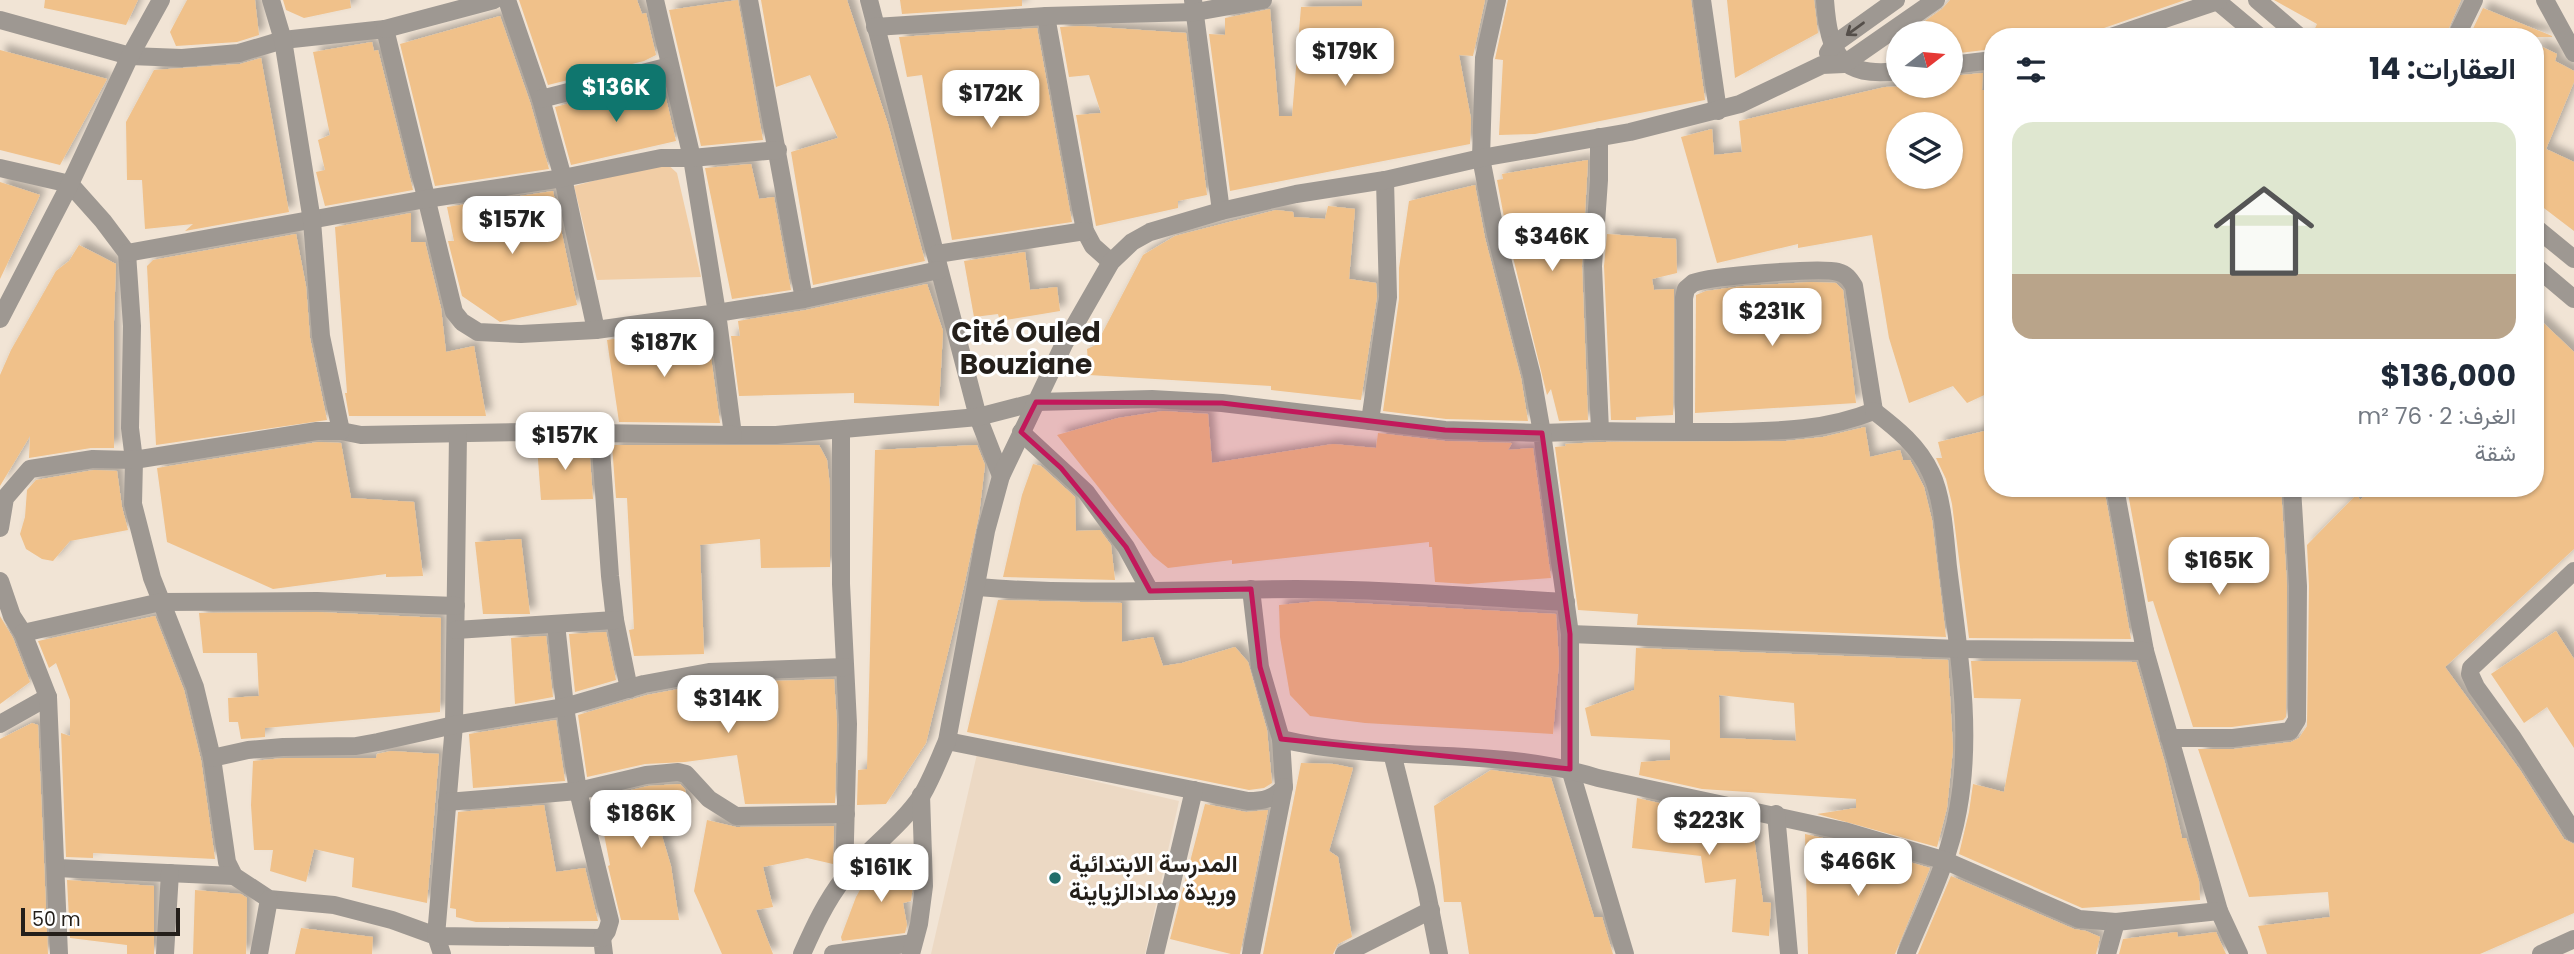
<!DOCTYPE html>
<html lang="ar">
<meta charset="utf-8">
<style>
:root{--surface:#fff;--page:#f2f2f3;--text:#1f2937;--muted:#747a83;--line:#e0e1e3;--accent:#0f766e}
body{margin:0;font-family:Poppins,Vazirmatn,sans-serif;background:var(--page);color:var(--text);direction:rtl;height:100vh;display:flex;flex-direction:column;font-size:26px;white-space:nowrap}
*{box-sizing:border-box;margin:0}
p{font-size:23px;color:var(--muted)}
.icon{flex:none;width:38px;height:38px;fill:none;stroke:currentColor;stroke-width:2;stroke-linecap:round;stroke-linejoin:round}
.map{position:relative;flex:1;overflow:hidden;direction:ltr}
.panel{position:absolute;left:1984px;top:28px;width:560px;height:469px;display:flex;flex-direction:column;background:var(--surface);border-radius:28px;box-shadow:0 2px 5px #0004;direction:rtl}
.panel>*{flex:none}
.needle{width:46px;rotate:74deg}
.fabs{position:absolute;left:1886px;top:21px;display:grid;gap:14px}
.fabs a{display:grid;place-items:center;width:77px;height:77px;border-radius:50%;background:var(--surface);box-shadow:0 2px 5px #0004;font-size:35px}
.scale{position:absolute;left:21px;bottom:18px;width:159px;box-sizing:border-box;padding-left:7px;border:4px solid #241f1a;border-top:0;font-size:19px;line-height:24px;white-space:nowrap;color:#241f1a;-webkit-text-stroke:5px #fff;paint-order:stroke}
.price{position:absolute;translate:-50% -60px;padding:0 16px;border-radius:14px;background:#fff;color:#222;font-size:23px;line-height:46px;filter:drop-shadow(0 2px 4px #0008)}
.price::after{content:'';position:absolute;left:50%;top:42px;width:21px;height:16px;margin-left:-10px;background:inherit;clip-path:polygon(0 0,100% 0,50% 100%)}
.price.selected{background:var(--accent);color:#fff}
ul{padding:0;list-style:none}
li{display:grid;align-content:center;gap:14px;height:371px;padding:0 28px}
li+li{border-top:2px solid var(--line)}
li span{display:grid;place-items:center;height:217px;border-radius:21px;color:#555}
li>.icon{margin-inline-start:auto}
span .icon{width:126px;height:126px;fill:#fffc;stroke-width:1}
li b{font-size:30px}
h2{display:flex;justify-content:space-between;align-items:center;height:84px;padding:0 28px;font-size:30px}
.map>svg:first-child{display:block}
.built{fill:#ecd9c4}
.green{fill:#f1cda5}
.building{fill:#f0c18a;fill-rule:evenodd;filter:url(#shadow)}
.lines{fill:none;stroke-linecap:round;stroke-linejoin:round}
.minor{stroke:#9e9892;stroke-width:18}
.oneway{stroke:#554f4a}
.marked{fill:#c2185b;fill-opacity:0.2;stroke:#c2185b;stroke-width:5;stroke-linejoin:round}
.poi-dot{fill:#216d6a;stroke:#fff;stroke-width:2.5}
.labels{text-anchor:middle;stroke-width:6;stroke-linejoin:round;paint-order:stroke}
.poi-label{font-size:24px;font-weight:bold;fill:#241f1a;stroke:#fff;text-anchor:start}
.quarter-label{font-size:28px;font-weight:bold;fill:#241f1a;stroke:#fff}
</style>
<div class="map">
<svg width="2574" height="954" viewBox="0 0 2574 954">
<defs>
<filter id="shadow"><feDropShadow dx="6" dy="-6" stdDeviation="3.5" flood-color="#0004"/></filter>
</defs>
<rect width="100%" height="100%" fill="#f1e4d5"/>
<polygon class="built" points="977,754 1179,801 1145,954 931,954"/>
<polygon class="green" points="665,162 677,173 701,277 597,280 574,186"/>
<g class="building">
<polygon points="45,0 138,0 126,25 44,8"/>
<polygon points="187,0 255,0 259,35 237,42 176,46 170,32"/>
<polygon points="283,0 350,0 351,8 304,18 286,10"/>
<polygon points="519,0 637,0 642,14 646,13 656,55 644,61 548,85"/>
<polygon points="738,0 763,140 701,146 669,10"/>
<polygon points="761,0 847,0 888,124 925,261 813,285 791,152 838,138 810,75 776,87"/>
<polygon points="900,0 1022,0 1022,6 902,14"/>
<polygon points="1362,0 1485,0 1473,56 1459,55 1471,119 1470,144 1230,191 1209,34 1225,35 1225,18 1270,9 1279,116 1292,116 1301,7 1362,6"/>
<polygon points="1508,0 1691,0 1705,100 1535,134 1499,135 1503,60 1495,59"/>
<polygon points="1727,0 1814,0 1818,33 1735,78"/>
<polygon points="1950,0 2185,0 2104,28 2060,37 1993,37 1993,49 1951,54 1951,33 1908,33 1942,9"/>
<polygon points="2274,0 2461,0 2445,37 2311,37 2317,24"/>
<polygon points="2483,8 2552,36 2552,37 2469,37"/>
<polygon points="500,16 530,102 549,169 435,186 400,44"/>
<polygon points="1082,26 1186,33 1207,195 1178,201 1178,208 1096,226 1076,115 1101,113 1089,75 1069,77 1060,27"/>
<polygon points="1037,28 1072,222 952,240 922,75 907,77 899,37"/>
<polygon points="372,42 374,51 378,50 413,190 325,206 316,172 325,170 318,140 330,135 313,52"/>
<polygon points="2536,44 2557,54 2555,61 2574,71 2574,82 2546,149 2574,162 2574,231 2536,202"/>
<polygon points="0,50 107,79 60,165 0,150"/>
<polygon points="261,58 289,212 185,231 193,224 145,229 142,180 127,180 126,122 154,70 240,64"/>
<path d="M1983 73 1982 90 1993 91V391L1967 403 1953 386 1909 403 1889 338 1872 235 1798 248V244L1717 263 1681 137 1712 129 1714 155 1742 152 1739 121 1885 87 1951 86V76ZM1899 124H1951V177H1899Z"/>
<polygon points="650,83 652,92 664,90 676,141 571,165 555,107"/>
<polygon points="1588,160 1582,266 1588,420 1559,421 1551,389 1547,395 1507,233 1497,180 1503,179 1502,174"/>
<polygon points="751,164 759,199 774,197 791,290 732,299 705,168"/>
<polygon points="0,182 40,195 0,279"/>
<polygon points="1475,185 1485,238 1521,378 1528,421 1446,419 1383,411 1399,299 1399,268 1409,201"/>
<polygon points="553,191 577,305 500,322 462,296 448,241 454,241 447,207"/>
<polygon points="1328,206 1355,209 1349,279 1376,283 1377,296 1361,400 1271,390 1271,386 1089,375 1087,349 1096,345 1143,255 1175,236 1276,210 1293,212 1294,217 1325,219"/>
<polygon points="411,213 411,242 425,242 441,308 446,352 474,346 486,416 349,416 345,393 347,393 335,227"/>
<polygon points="296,234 306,286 310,338 327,420 156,445 147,266 153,260"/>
<polygon points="1607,234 1676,239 1677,273 1652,279 1654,290 1674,289 1673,415 1636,417 1636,420 1611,420 1604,266"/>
<polygon points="79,245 116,264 114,321 114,448 91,448 29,458 30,436 0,486 0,375 11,350 56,271 69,261"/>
<polygon points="1025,252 1030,290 1057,287 1060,311 1000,321 998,314 974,317 964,261"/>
<polygon points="1811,282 1836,283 1843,290 1856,403 1695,413 1696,295 1706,291 1743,286"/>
<polygon points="927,284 943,331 939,406 854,403 854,393 739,396 731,336 740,336 738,321 806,310"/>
<polygon points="2536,316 2574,352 2574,549 2445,667 2520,770 2564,839 2574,844 2574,913 2480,954 2267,954 2258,926 2330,917 2328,892 2249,897 2198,749 2234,749 2291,742 2299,738 2307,726 2309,586 2307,545 2357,494 2360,500 2372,488 2536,488"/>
<polygon points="647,334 708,335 720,423 619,422 607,340"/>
<polygon points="1163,411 1208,414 1212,463 1333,444 1376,448 1378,433 1445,441 1512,443 1508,450 1533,448 1551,578 1468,584 1435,582 1432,547 1429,547 1429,542 1232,564 1232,560 1168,568 1153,556 1057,435 1118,418"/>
<polygon points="1865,427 1870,457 1900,450 1903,460 1910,460 1924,487 1932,520 1946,637 1637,625 1638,614 1578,610 1555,447 1566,446 1565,444 1600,442 1786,441 1823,437"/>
<polygon points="1993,429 1993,488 2104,488 2131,639 1969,638 1952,504 1946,479 1936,458 1942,458 1938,442"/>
<polygon points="318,442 341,443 351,498 414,502 423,576 386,577 386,574 273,589 167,542 157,468"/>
<polygon points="589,445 593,499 541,500 537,446"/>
<polygon points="612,445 819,445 827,460 830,486 830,567 761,568 760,539 700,545 704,654 634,656 629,630 634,629 627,498 616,498"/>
<polygon points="977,445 985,465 979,515 964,586 926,743 886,804 857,805 858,770 867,769 875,450"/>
<polygon points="1033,464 1041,466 1075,497 1076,531 1100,530 1111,545 1115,580 1003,577 1022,495"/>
<polygon points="94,470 117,471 122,507 128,530 70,541 53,561 42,559 26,549 20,534 25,517 27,490 36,480"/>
<polygon points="2127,488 2281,488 2287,586 2286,717 2283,720 2232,727 2193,727 2153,601 2148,602"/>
<polygon points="521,539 530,614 483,614 475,542"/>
<polygon points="998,600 1122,603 1122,642 1153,637 1163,666 1182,663 1235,647 1248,662 1267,730 1272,783 1264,788 1249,790 967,732"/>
<polygon points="1319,601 1556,614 1559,662 1553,734 1365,723 1310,716 1290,695 1280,637 1279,605"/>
<polygon points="317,612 441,618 440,712 265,728 265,737 241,739 238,722 229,722 228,698 259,696 257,653 203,653 199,613"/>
<polygon points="0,616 13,638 30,682 0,704"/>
<polygon points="155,616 184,690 201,760 215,859 93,853 93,858 66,857 61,733 70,736 70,700 56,663 49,668 38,641"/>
<polygon points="2556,631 2574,659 2574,748 2547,707 2524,723 2491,674"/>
<polygon points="606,632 616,680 575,692 569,634"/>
<polygon points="546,636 553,697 515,704 511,638"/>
<path d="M1636 648 1948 660 1953 749 1947 808 1937 847 1817 814 1856 808V799L1702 789 1639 775 1641 762 1670 760V740L1591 736 1585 708 1634 690ZM1719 695 1794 703 1796 741 1720 738Z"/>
<polygon points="1971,661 2136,662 2165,763 2182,838 2186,838 2199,881 2200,900 2082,908 1959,854 1969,812 1973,784 2004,792 2021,699 1974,698"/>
<polygon points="834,679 837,724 835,803 745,804 737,755 685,762 645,764 587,777 578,715 647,695 710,683"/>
<polygon points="556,720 565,781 473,788 469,734"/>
<polygon points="32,723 38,725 48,954 0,954 0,739"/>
<polygon points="391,751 439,754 427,903 352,887 354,858 314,849 306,882 270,871 273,850 254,850 251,805 253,761 284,758 376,758 377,754"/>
<polygon points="1301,763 1334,764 1353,768 1329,851 1338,857 1352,937 1338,944 1333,954 1263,954"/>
<polygon points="1491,770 1551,778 1594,917 1602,917 1613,954 1469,954 1461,902 1444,902 1434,806"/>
<polygon points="680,784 685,789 689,809 657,819 671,866 679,920 621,920 608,866 610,865 597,798 648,786"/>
<polygon points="1637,798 1695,811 1693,831 1752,823 1763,902 1771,903 1769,936 1732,932 1736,879 1705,883 1701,856 1632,848"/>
<polygon points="1205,804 1246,812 1268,810 1240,954 1231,954 1170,939"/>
<polygon points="544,805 556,872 585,868 598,921 476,922 456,917 456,909 450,908 458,812"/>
<polygon points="707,820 736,827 834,826 833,864 807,858 763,867 773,907 756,910 773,954 722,954 694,891"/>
<polygon points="1805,834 1841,842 1930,868 1895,954 1808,954"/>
<polygon points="908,860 913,885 911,901 903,903 907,925 905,933 842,941 841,937 856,897 864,883 881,865"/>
<polygon points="1951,876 2074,929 2086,931 2100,937 2096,954 1918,954"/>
<polygon points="67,880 154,886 154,954 127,954 127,945 70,938"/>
<polygon points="195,890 241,894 247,898 246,954 193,954"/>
<polygon points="301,928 373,937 372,954 295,954"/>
<polygon points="2177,932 2178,937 2216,932 2226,954 2119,954 2123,939"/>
</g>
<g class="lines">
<g class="minor">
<polyline points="507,0 541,99 563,178 596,330"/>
<polyline points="749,0 804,299"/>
<polyline points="869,0 978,417 1001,476"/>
<polyline points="1193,0 1221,211"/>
<polyline points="1497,0 1484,58 1481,158 1496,235 1532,376 1542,433 1600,431"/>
<polyline points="1702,0 1718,111"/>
<path d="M1825 0C1829 55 1840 78 1899 71"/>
<polyline points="2216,0 2260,37"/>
<polyline points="2257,0 2300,37"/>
<polyline points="2545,0 2574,53"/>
<polyline points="1046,16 1085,231 1093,246 1111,262"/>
<polyline points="0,20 130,56 182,58 239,53 283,40 385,29 454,312 462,322 478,332 521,334 596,330 717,313 692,158 655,0"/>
<polyline points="875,27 1046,16 1196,12 1263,0"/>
<polyline points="385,29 494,0"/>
<polyline points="2111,37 2218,1"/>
<polyline points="2456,37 2474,0"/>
<polyline points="1828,53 1833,45 1896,0"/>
<polyline points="1951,65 1993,60"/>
<polyline points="541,99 670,66"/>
<path d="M1599 137V180L1593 266 1600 431C1643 432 1687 432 1730 432 1780 431 1827 430 1874 411L1854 286C1849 278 1846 274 1838 272 1821 267 1711 276 1693 283L1686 289 1684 298V432"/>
<polyline points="0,168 70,184 103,221 127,253 132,326 130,428 134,460 133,504 152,578 195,687 212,758 227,862 234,876 269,899 334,905 392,920 436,936 442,954"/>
<polyline points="2536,228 2574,259"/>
<polyline points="127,253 426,199 563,178 661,158 692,158 778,150"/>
<polyline points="937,254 1085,231"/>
<polyline points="2536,267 2574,299"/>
<polyline points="939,270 804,299 717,313 733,435 776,435 978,417 1036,402 1152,399 1222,403 1445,430 1542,433 1570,634 1570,769 1625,954"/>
<polyline points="0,319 70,184 130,56 161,0"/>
<path d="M1874 411C1896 428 1919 446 1931 473 1943 498 1945 538 1948 567 1958 647 1973 729 1958 810 1949 861 1926 906 1906 954"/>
<polyline points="1370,421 1388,297 1385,180"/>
<polyline points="841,430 841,584 848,724 844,878"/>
<polyline points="341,431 361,435 525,432 733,435"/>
<polyline points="1021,432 1086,492 1126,547 1150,591"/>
<polyline points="458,434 454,725 436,936 602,938 604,954"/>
<polyline points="600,435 610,576 615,620 629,689"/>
<polyline points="2115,488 2145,651 2219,911"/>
<polyline points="0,528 5,498 30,469 93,459 134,460 317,431 341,431 321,336 312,221 283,40 271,0"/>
<polyline points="2574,571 2471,668 2470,674 2476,687 2513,738 2574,833"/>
<polyline points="0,581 12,616 23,633"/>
<path d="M978 587C1084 596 1190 589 1296 589 1386 589 1476 597 1566 602"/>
<polyline points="1251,589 1260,667 1281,739"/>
<polyline points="556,624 565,707 578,791 610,921 607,931 602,938"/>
<polyline points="456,630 615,620"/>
<polyline points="1570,634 1958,649 2145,651"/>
<polyline points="0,724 48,697"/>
<polyline points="2169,738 2233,738 2290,731 2297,720 2298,586 2292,488"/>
<path d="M947 741 1248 801C1263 801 1274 799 1284 787L1281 739C1385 764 1493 745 1598 778L1844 831 1946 861 2079 919 2116 922 2219 911 2239 954"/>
<polyline points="1392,753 1426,888 1439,954"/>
<polyline points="212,758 248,750 283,747 356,746 378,742 454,725 565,707 644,684 709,672 845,667"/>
<polyline points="447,802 578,791 646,775 678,772 686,774 709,799 736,816 846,814"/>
<polyline points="1776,814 1789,954"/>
<polyline points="56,868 234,876"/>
<polyline points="59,954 48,697 23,633 161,602 317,601 456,606"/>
<polyline points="165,954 170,873"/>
<polyline points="259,954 269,899"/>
<path d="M802 954C814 927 826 901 844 878 868 849 900 827 922 795 932 778 939 759 947 741L986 531 1001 476 1064 344 1111 262 1132 242 1150 232 1221 211 1296 194 1385 180 1481 158 1630 132 1740 104 1822 65 1844 64 1936 0"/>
<polyline points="833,954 913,943"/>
<polyline points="911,954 919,924 924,886 921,795"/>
<polyline points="1155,954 1194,790"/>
<polyline points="1251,954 1284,787"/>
<polyline points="1344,954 1431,910"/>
<polyline points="2107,954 2116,922"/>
<polyline points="2541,954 2574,939"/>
</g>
</g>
<defs><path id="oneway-shaft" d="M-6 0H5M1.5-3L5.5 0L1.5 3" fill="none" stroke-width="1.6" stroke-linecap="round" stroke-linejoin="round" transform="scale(1.75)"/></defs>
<use class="oneway" href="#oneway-shaft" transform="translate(1855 29) rotate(144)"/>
<path class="marked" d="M1036 402 1222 403 1445 430 1542 433 1570 634V769L1281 739 1260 667 1251 589 1150 591 1126 547 1061 468 1021 432Z"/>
<circle class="poi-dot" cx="1055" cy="878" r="7"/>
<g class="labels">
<g class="poi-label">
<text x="1069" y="872">المدرسة الابتدائية<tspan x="1069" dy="28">وريدة مدادالزياينة</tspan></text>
</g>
<g class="quarter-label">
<text x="1026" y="342">Cité Ouled<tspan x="1026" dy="32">Bouziane</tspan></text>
</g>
</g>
</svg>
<div class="fabs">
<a><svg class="needle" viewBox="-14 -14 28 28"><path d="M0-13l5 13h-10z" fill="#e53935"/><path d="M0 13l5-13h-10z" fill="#747a83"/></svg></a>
<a><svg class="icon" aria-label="layers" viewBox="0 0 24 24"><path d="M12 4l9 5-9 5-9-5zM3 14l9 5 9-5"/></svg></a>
</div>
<div class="scale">50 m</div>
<b class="price" style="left:1345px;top:88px">$179K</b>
<b class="price selected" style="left:616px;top:124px">$136K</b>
<b class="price" style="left:991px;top:130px">$172K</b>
<b class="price" style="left:512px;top:256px">$157K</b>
<b class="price" style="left:1552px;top:273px">$346K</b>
<b class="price" style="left:1772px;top:348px">$231K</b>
<b class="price" style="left:664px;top:379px">$187K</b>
<b class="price" style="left:565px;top:472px">$157K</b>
<b class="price" style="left:2219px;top:597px">$165K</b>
<b class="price" style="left:728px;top:735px">$314K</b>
<b class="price" style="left:641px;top:850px">$186K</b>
<b class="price" style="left:1709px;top:857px">$223K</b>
<b class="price" style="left:1858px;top:898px">$466K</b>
<b class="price" style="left:881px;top:904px">$161K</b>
<section class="panel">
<h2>العقارات: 14<svg class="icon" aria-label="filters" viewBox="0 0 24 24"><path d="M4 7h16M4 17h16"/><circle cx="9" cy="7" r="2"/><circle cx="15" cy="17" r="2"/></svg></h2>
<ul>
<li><span style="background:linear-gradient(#dfe7d0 70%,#b9a48a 0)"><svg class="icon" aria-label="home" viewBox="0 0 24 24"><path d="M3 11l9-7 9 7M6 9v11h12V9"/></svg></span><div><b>$136,000</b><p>الغرف: 2 · 76 m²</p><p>شقة</p></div></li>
</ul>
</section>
</div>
